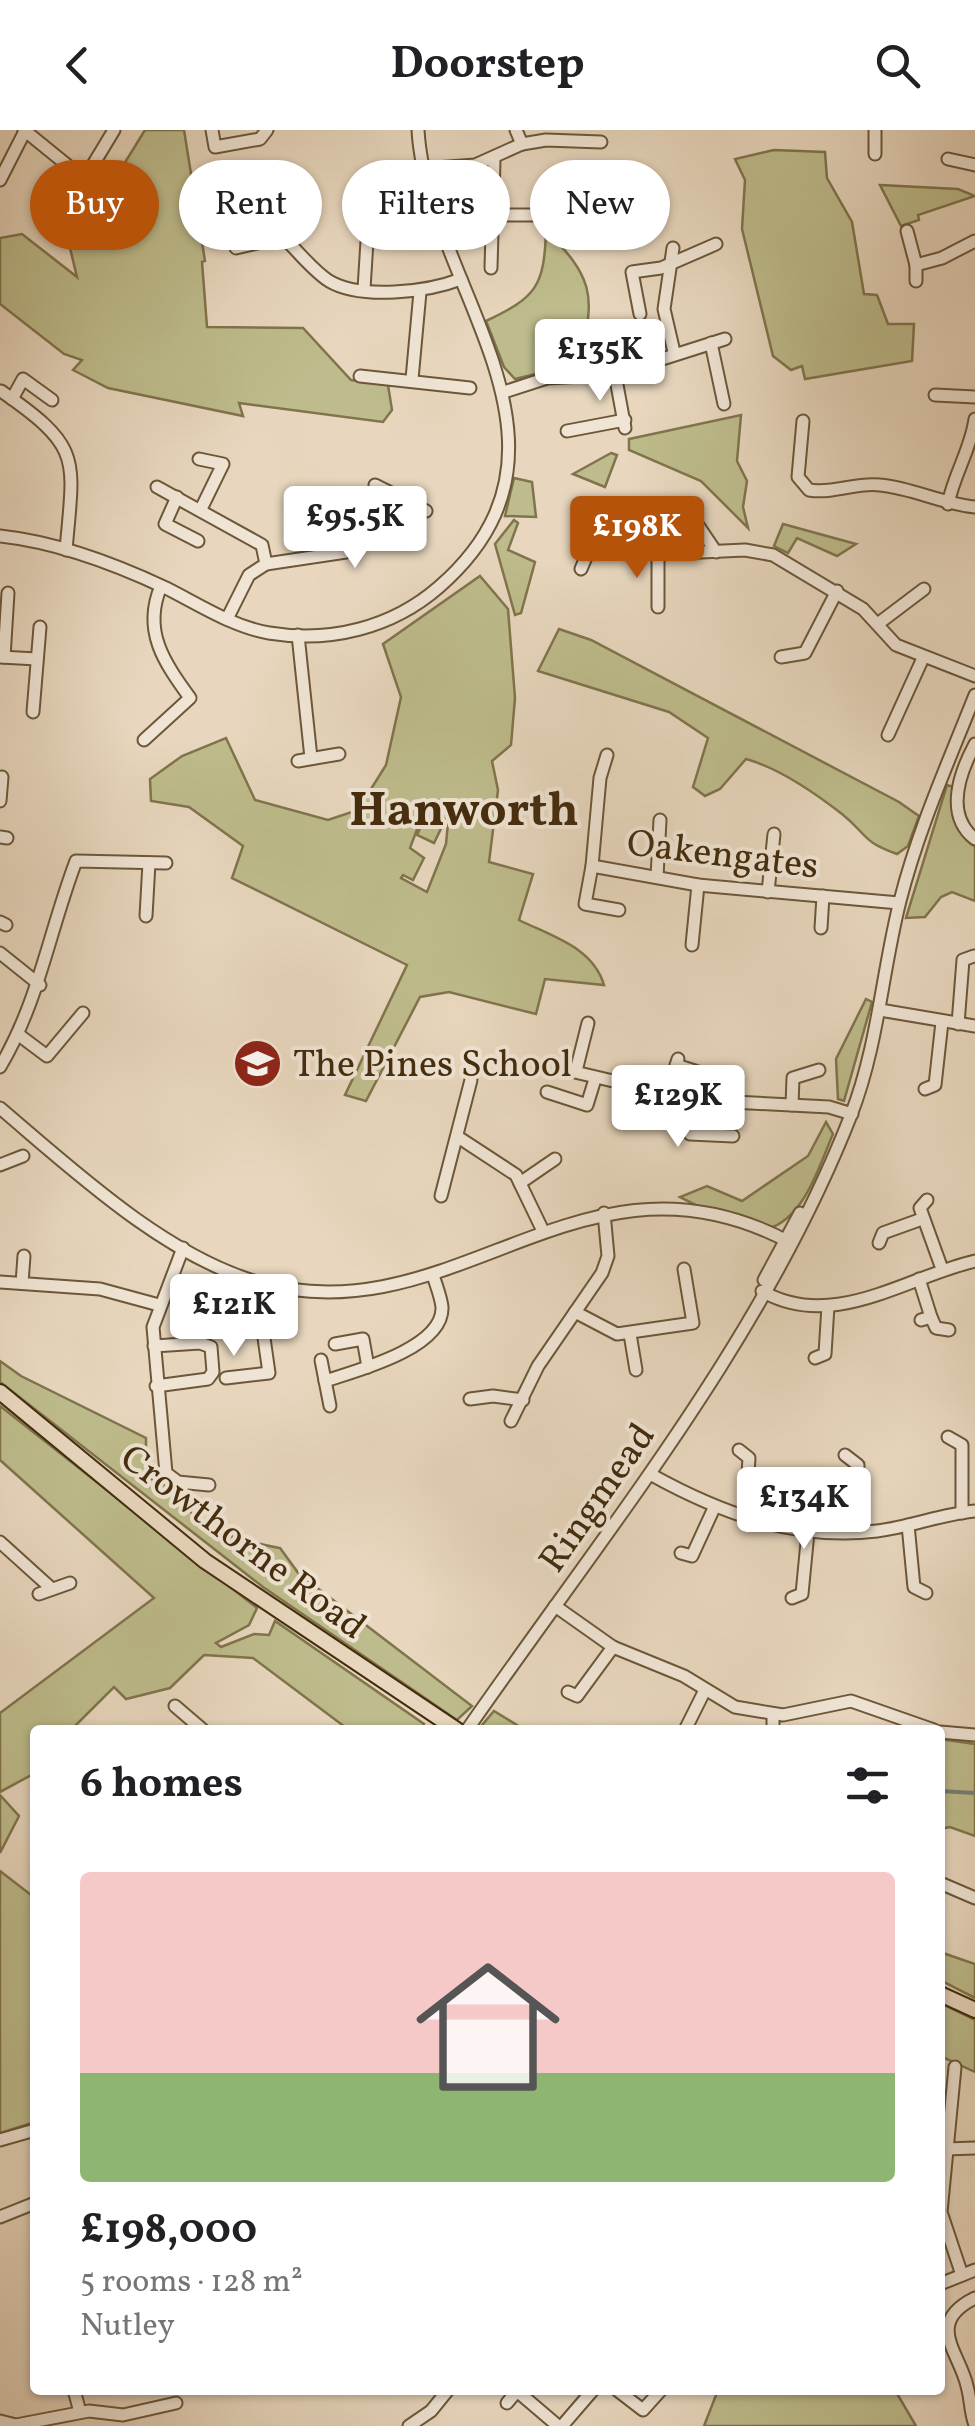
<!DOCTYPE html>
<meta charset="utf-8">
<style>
:root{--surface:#fff;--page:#f6f6f6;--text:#202124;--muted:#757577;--accent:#b45309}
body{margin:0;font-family:Vollkorn,serif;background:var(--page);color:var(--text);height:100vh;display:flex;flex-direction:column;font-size:38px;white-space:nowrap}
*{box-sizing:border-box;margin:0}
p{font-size:32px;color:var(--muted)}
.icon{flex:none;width:55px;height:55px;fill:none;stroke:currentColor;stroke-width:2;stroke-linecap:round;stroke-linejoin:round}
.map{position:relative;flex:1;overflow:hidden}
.side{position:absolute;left:30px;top:1595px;width:915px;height:670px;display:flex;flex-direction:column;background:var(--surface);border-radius:10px;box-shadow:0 2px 8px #0004}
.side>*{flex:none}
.guide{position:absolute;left:30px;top:30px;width:915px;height:90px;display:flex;gap:20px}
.price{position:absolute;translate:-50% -85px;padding:0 22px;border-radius:10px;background:#fff;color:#222;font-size:32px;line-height:65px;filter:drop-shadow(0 2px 5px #0008)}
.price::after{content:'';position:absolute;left:50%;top:60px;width:30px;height:22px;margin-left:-15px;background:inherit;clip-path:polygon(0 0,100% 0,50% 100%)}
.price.current{background:var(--accent);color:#fff}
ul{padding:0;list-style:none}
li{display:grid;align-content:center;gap:20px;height:530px;padding:0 50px}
li span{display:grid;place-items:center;height:310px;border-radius:10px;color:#555}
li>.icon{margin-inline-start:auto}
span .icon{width:180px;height:180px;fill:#fffc;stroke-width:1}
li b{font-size:42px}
h2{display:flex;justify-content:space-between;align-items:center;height:120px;padding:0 50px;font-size:42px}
.chip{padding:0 35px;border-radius:45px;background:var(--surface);box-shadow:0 2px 8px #0004;font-size:35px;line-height:90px}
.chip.current{background:var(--accent);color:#fff}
header{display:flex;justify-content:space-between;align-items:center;height:130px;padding:0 50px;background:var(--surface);font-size:45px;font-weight:700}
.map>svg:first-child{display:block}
.green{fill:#bebc8c;stroke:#80744c;stroke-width:2.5;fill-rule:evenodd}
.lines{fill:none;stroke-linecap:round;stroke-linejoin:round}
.stream{stroke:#758171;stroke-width:4}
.minor-casing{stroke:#6c5739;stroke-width:15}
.major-casing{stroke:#432c0d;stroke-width:18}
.minor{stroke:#f0e5d5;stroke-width:11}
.major{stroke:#e8d7be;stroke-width:14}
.labels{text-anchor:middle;stroke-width:8;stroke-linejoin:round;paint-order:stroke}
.street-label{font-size:38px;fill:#432c0d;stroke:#f0e5d5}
.poi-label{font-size:38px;fill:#432c0d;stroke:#f0e5d5;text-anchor:start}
.district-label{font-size:48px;font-weight:bold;fill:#432c0d;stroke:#f0e5d5}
</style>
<header><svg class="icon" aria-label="back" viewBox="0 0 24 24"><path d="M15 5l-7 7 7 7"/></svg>Doorstep<svg class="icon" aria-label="search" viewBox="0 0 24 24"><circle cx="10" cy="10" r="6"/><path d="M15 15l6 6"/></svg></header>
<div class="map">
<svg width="975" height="2296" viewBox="0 0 975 2296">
<rect width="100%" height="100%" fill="#e8d7be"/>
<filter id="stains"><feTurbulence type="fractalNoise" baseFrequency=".002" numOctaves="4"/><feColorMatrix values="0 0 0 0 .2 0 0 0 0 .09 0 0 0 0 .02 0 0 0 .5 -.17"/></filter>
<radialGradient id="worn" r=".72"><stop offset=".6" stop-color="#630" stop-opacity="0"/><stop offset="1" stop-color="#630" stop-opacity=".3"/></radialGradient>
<g class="green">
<polygon points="145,0 184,0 205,131 202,132 207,197 303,198 351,250 388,255 392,280 383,292 239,273 243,286 108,258 73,240 82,230 64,224 0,174 0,108 22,104 77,147 69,114 102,102 111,55"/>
<polygon points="774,20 825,22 827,48 852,92 864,164 877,165 888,194 914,194 912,231 805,249 802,236 791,240 773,226 742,99 745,50 735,29"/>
<polygon points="880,55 958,59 975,66 918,85 919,90 901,96"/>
<path d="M546 101C590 143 599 167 578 227L565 230 564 237 515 249 504 237 486 191C537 167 544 156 546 101Z"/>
<polygon points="741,285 737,331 747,351 743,377 748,398 701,351 629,320 629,309"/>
<polygon points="611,323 617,325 605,357 573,344"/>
<polygon points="514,348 532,352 536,387 505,386"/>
<polygon points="514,390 518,393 508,420 535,432 521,483 515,485 495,414"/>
<polygon points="783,394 856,414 837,426 797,408 788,423 774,416"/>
<path d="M480 446 508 479 515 568 511 615 492 631 498 660 489 732 533 744 519 790C551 806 593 817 604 855L545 849 536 884 449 862 420 867 366 971 345 965 407 835 232 748 243 716 189 677 151 671 150 649 182 626 226 608 255 670 328 690 358 680 386 635 401 567 383 514ZM428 670 450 671 446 714 427 762 401 748 403 745 413 750 424 728 410 718Z"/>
<path d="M559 499 591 510 899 672 919 686 908 716 897 724C861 711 868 705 842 684 815 663 779 638 746 629L720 659 705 666 693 657 708 608 669 582 538 541Z"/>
<polygon points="947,655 953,657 958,696 975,716 975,771 952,762 941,767 925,787 906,788"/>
<polygon points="429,678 447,686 434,713 417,705"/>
<polygon points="866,869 872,872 844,971 838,969 836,929"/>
<path d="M826 992 833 1004C820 1034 806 1083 773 1097L698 1076 680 1067 707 1056 742 1071 808 1026Z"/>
<path d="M0 1231 21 1246 146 1308V1346C173 1359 170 1357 187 1378 210 1405 248 1412 280 1418L299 1444 472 1576 457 1590 263 1457 0 1252Z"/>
<polygon points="0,1276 257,1478 249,1495 216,1513 221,1517 254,1504 269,1505 275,1491 424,1594 421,1600 349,1600 253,1528 204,1525 170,1558 126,1569 114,1557 71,1600 35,1600 35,1643 0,1662 0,1583 154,1468 0,1330"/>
<polygon points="494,1581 525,1600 478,1600"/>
<polygon points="940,1609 975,1614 975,1706 950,1697 940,1699"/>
<polygon points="0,1665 19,1686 0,1723"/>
<polygon points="0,1741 35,1768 35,1992 0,2003"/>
<polygon points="940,1822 975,1834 975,1868 940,1850"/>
<polygon points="940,1873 975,1890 975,1942 940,1926"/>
<polygon points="718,2260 895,2260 916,2296 704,2296"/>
</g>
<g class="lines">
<polyline class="stream" points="940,1661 975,1663"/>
<defs>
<g id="minor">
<polyline points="24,0 93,56"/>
<polyline points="212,0 215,17 260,9 267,0"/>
<polyline points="516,0 522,14"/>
<polyline points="875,24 875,0"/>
<polyline points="948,29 975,35"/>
<polyline points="423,39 475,35 522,14 546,10 601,12"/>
<polyline points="85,48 114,0"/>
<polyline points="0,50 25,1"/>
<polyline points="495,85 536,85"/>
<polyline points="907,101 916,135 942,128 975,111"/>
<path d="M236 118 283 107C298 121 312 140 329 151 361 170 428 162 461 149"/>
<polyline points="673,118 664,179 674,222"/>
<polyline points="491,138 494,30"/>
<polyline points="916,151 916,135"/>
<polyline points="364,159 367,111"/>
<polyline points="640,184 632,142 661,138 716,114"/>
<polyline points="711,213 724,274"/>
<polyline points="615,244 625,298"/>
<polyline points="360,246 470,258"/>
<polyline points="412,249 420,162"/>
<path d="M1 261C83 318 74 327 66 420"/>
<polyline points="504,262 547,248 615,244 725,209"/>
<polyline points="935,265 975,267"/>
<polyline points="12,269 23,249 52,270"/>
<path d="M803 291 798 347 809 360C834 364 856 352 880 355 913 358 942 374 975 377"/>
<polyline points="567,301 625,290"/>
<polyline points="199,329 223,334 201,379"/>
<polyline points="375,355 426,381"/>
<polyline points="157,357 262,415 266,434 249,445 227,489"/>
<polyline points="177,367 165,394 198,411"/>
<polyline points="321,372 367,396"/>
<path d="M948 374C954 344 971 319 975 289"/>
<polyline points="685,376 716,422"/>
<polyline points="597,403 658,424 745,420 773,425 863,479 896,515 975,546"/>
<path d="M0 406C56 412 115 434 166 458 198 474 233 497 269 503 330 513 392 498 439 457 603 314 427 156 418 0"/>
<polyline points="266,434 346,422 360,411 387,361"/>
<polyline points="581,439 603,387"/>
<polyline points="658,477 658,424"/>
<polyline points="879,493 924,459"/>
<polyline points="298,505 311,628"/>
<polyline points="0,527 37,529"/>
<polyline points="4,527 8,463"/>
<polyline points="781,527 805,523 837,461"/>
<polyline points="33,582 40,497"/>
<polyline points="888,605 923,528"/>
<path d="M144 610 190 568C164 532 142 501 161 456"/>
<path d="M975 614C960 642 944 685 975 709"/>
<polyline points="607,625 600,648 592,736 698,755 899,773"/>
<polyline points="298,631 339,624"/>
<polyline points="0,671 2,647"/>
<polyline points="0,707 7,708"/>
<polyline points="592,736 585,774 619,780"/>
<polyline points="657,747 660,690"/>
<polyline points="768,762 774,704"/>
<polyline points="146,786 149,733"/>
<polyline points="0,792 6,795"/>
<polyline points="821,798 823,766"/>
<polyline points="692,815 698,755"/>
<polyline points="0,823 40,855"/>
<polyline points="880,880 975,896"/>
<polyline points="958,894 963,830 974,826"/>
<polyline points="19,905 47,926 83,883"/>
<polyline points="676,935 710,946"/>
<path d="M0 937C39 871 49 802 76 731L166 733"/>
<polyline points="562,939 694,970 829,977 852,984"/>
<polyline points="576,941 588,893"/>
<polyline points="925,959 935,955 942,892"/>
<polyline points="547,962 587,975 595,949"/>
<polyline points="668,965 678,929"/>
<polyline points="694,970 690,1004 733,1006"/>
<polyline points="792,975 793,948 819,940"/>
<path d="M0 978C73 1040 164 1125 257 1152 456 1209 581 1000 791 1113"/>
<polyline points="458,1007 516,1045 543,1101"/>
<polyline points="0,1035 23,1026"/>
<polyline points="520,1053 555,1029"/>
<polyline points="441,1066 471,950"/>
<polyline points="927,1070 920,1078 942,1139"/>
<polyline points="879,1113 883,1103 922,1089"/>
<polyline points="183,1118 153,1197 166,1343 178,1352 209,1355"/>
<polyline points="919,1149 931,1187 921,1190"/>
<polyline points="764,1150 800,1083"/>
<polyline points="0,1152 100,1159 159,1175"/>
<polyline points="22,1153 24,1126"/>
<path d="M762 1161C832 1202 906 1147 975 1131"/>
<polyline points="575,1182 617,1204 693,1193 684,1139"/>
<polyline points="931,1187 936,1198 949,1200"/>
<polyline points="630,1204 636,1240"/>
<polyline points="335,1214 363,1209 368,1237"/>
<polyline points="154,1216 200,1213 211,1217 213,1242 208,1249 156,1256"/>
<polyline points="815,1228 825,1224 828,1176"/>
<polyline points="321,1230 330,1276"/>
<polyline points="226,1248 269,1243 264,1208"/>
<path d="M325 1251C356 1241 444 1218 442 1177 441 1167 436 1155 433 1145"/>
<polyline points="470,1269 493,1266 523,1270"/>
<polyline points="511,1291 538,1236 602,1143 608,1126 604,1083"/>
<polyline points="948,1307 962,1315 962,1383"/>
<polyline points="739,1320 749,1328 745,1388"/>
<polyline points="845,1325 858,1335 856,1402"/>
<path d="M650 1344C720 1383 795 1411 877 1401 910 1397 942 1384 975 1381"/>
<polyline points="908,1395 914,1457 926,1463"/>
<polyline points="0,1412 52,1459"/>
<polyline points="681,1423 692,1426 714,1378"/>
<polyline points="39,1464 70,1453"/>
<polyline points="792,1468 802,1464 808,1402"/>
<polyline points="555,1476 613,1517 684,1546 735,1577 783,1585 851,1571 934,1600"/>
<polyline points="568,1562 577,1566 613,1517"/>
<polyline points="175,1576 203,1600"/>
<polyline points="773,1585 773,1600"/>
<path d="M467 1600C605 1401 762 1212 851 985 878 916 882 842 900 771 918 700 948 633 975 565"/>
<polyline points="685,1600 704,1562"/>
<polyline points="940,1602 975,1605"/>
<polyline points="940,1753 975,1768"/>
<polyline points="955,1937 941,2082 962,2145"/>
<polyline points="0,2010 35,2000"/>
<polyline points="946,2019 975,2018"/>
<polyline points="0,2087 35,2073"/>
<polyline points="940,2154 975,2140"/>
<path d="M975 2168C924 2193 960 2223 967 2256 971 2270 970 2282 975 2295"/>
<polyline points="74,2260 80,2282"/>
<polyline points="617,2260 643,2280 661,2260"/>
<polyline points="507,2273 517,2261 558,2296"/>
<polyline points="0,2291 16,2295 89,2281 123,2285 176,2273"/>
<polyline points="409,2296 431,2281 448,2260"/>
<polyline points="562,2296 593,2260"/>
</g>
<g id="major">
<polyline points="0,1262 205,1431 457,1600"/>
<polyline points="940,1864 975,1880"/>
</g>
</defs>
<use href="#minor" class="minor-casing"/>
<use href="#major" class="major-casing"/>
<use href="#minor" class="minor"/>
<use href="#major" class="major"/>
</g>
<defs>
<symbol id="school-disc" viewBox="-11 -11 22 22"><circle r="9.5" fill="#8f2418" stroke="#f0e5d5"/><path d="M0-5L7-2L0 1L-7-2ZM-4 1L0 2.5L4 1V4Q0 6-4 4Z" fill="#fff"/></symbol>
</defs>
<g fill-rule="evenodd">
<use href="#school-disc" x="230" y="906" width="55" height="55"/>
</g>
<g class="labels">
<g class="street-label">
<text transform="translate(723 723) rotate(7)" y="13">Oakengates</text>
<text transform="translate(596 1367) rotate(-55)" y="13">Ringmead</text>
<text transform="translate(244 1411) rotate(37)" y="13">Crowthorne Road</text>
</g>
<g class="poi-label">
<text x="293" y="946">The Pines School</text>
</g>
<g class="district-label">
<text x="464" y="695">Hanworth</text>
</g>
</g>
<rect width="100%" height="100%" filter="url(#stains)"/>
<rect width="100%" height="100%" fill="url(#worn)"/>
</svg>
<b class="price" style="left:600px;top:274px">£135K</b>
<b class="price" style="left:355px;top:441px">£95.5K</b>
<b class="price current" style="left:637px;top:451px">£198K</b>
<b class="price" style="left:678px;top:1020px">£129K</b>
<b class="price" style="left:234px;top:1229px">£121K</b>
<b class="price" style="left:804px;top:1422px">£134K</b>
<div class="guide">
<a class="chip current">Buy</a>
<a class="chip">Rent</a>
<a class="chip">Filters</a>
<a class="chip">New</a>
</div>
<section class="side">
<h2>6 homes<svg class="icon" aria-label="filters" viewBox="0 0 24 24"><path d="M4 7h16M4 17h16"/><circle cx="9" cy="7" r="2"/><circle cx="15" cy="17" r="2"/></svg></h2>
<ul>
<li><span style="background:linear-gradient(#f6c9c9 65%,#8fb573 0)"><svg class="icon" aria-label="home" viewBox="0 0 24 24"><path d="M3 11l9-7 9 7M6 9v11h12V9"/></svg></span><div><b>£198,000</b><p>5 rooms · 128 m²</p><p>Nutley</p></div></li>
</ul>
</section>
</div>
